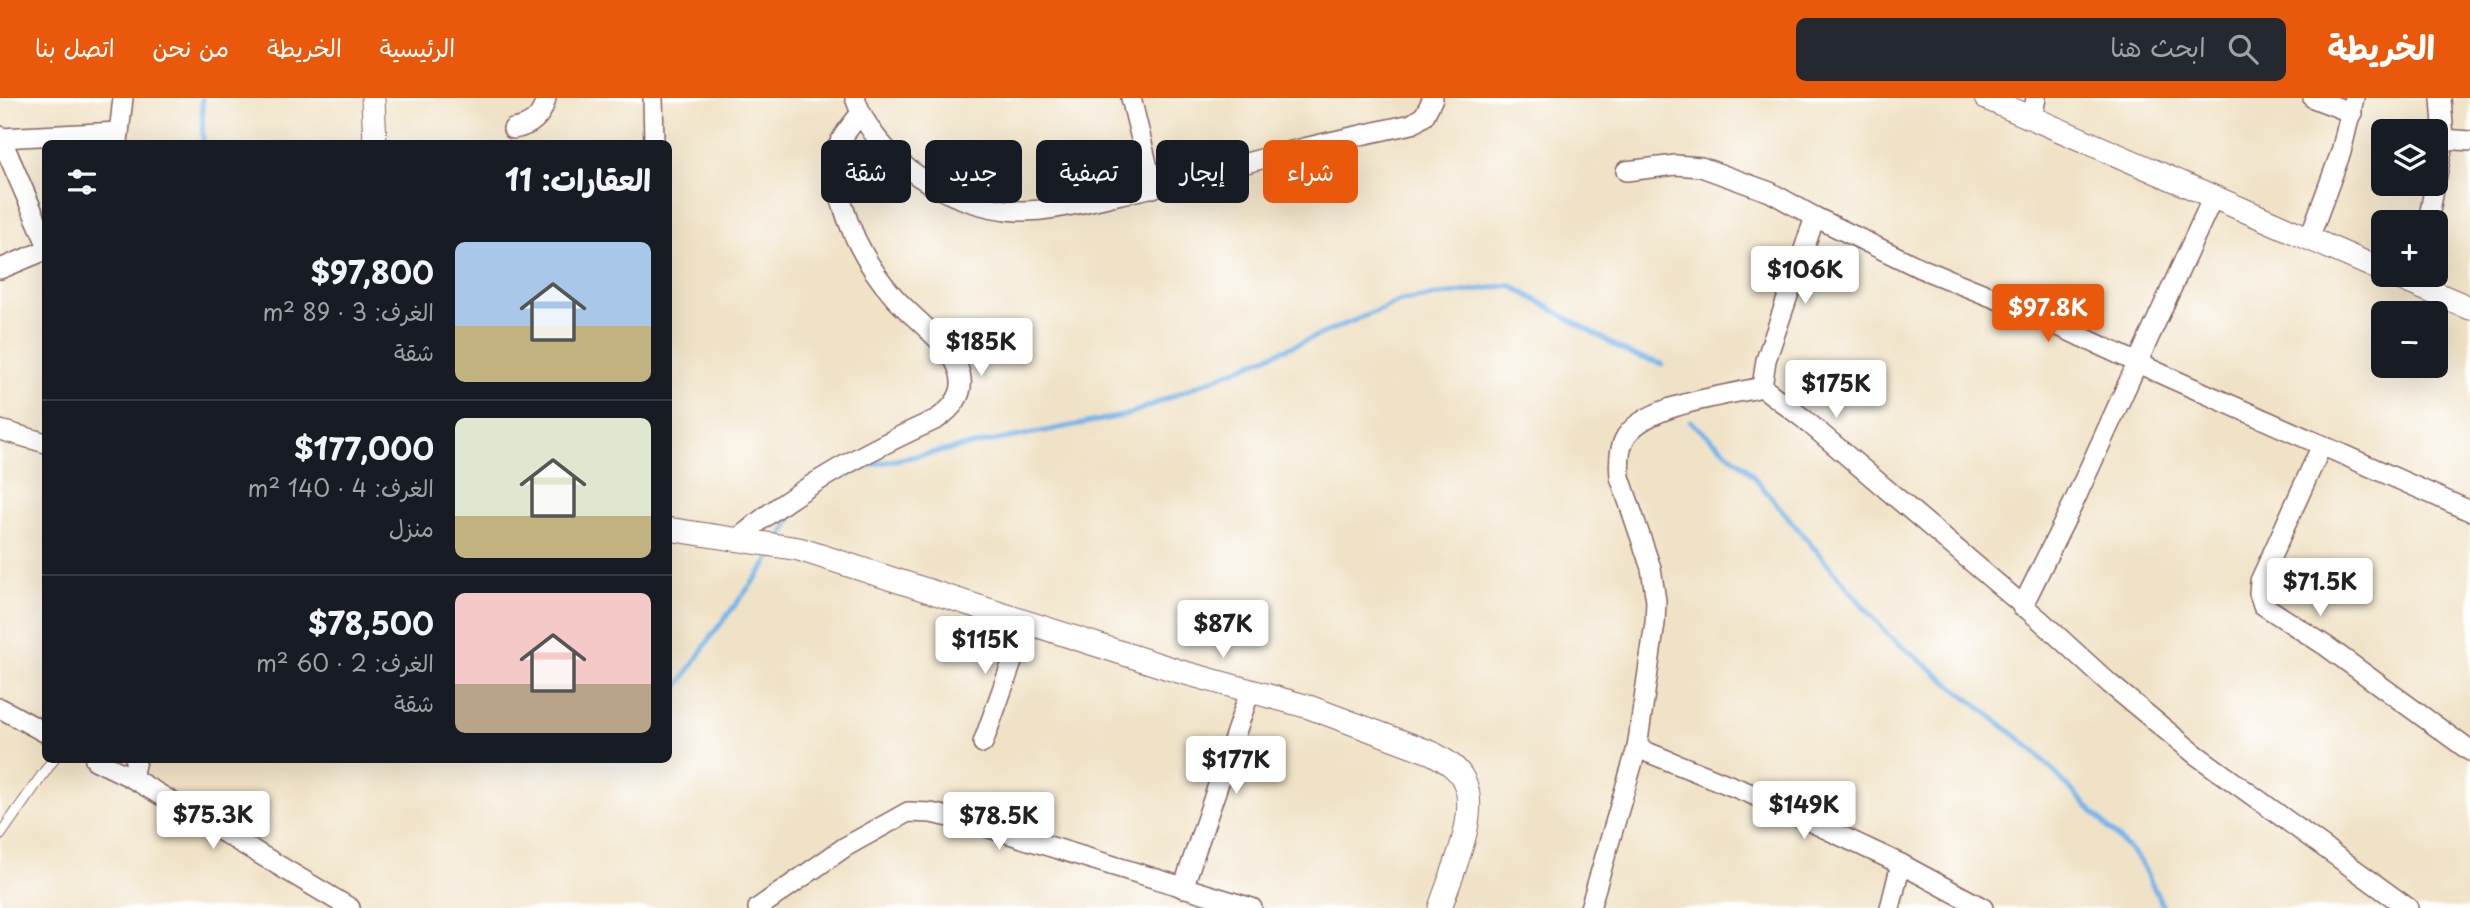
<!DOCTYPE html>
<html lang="ar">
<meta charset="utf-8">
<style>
:root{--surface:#171b24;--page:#242831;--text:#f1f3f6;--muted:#9ea1a6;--line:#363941;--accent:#ea580c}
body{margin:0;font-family:"Playpen Sans","Playpen Sans Arabic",sans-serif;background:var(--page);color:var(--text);direction:rtl;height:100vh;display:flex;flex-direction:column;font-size:26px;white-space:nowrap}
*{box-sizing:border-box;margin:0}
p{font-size:23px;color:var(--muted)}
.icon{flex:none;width:38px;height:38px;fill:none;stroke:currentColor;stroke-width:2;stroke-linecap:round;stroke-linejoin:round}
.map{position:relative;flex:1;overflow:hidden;direction:ltr}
.panel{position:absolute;left:42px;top:42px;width:630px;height:623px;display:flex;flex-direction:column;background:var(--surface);border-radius:10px;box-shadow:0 7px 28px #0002;direction:rtl}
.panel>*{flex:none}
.top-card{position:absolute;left:693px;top:42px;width:665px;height:63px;direction:rtl;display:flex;gap:14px}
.buttons{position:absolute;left:2371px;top:21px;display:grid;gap:14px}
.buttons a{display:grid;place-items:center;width:77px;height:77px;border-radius:10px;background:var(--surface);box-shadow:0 7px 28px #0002;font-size:35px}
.price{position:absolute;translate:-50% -60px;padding:0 16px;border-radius:7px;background:#fff;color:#222;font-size:23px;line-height:46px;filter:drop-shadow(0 2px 4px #0008)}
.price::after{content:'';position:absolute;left:50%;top:42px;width:21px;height:16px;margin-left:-10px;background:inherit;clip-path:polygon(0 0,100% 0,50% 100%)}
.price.selected{background:var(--accent);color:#fff}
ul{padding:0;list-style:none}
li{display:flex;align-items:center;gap:21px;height:175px;padding:0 21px}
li+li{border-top:2px solid var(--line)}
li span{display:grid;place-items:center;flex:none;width:196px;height:140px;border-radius:10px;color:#555}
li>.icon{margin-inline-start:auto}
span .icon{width:84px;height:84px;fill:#fffc;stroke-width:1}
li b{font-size:30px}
h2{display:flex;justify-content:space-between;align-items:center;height:84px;padding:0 21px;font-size:30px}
.tag{padding:0 24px;border-radius:10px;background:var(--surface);box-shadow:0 7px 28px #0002;font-size:24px;line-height:63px}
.tag.selected{background:var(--accent);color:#fff}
header{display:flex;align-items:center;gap:42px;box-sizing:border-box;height:98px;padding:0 35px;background:var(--accent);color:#fff}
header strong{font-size:33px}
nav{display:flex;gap:38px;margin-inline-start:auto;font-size:24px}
.search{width:490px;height:63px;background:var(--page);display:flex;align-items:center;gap:18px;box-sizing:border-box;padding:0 24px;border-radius:10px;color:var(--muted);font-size:26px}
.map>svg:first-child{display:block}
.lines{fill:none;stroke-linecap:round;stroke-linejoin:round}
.stream{stroke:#77b5ea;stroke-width:5}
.service-casing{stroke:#846361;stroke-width:12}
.minor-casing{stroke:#846361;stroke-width:22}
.tertiary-casing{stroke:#846361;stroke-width:25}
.service{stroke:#fff;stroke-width:10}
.minor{stroke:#fff;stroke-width:19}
.tertiary{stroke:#fff;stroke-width:23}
</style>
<header>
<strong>الخريطة</strong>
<div class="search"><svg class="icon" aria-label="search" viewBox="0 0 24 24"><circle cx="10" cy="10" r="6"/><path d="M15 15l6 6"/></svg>ابحث هنا</div>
<nav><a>الرئيسية</a><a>الخريطة</a><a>من نحن</a><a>اتصل بنا</a></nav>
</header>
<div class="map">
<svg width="2470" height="810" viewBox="0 0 2470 810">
<rect width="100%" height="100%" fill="#fff"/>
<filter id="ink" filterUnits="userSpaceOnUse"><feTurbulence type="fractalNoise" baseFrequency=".0143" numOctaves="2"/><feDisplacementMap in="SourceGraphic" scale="14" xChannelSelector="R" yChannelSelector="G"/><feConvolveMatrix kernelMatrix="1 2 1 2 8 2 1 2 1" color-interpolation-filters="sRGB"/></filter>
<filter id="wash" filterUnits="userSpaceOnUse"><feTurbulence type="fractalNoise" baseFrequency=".00686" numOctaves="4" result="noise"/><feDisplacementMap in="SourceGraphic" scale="28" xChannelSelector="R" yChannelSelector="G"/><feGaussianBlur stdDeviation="1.57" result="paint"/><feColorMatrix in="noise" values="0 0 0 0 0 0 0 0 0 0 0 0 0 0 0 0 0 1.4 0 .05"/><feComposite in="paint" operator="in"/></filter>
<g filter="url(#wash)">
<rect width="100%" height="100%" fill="#f0e2c6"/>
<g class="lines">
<g class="stream">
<polyline points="202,0 203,46"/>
<polyline points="1690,323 1747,371 1888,537 2030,649 2140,763 2164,810"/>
<polyline points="845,378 870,367 1127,317 1401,203 1510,187 1630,256 1662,266"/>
<polyline points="779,443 801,403"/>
<polyline points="668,604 712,537 766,467 774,452"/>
</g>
</g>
</g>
<g filter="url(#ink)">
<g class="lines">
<defs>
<polyline id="service" points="0,737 53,662"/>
<g id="minor">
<polyline points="653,0 654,46"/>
<path d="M855 0C877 64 951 109 1017 113 1050 114 1085 104 1117 97 1169 87 1220 72 1272 58 1318 46 1365 36 1412 26L1424 18 1433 0"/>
<polyline points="1131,0 1153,90"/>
<polyline points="2313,0 2352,15"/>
<polyline points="2032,21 2036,0"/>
<path d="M513 31C532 28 542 19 546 0"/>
<polyline points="0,38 46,144"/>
<polyline points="0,40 119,34"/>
<polyline points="2444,41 2470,43"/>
<polyline points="118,44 123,0"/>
<polyline points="1626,73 1676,67 1701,69 1770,94 1815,119 1920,170 2024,212 2168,279 2470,413"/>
<polyline points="2436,82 2444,41 2441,0"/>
<polyline points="2428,124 2435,86"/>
<polyline points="2309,141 2341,54 2354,0"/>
<polyline points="0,171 46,152"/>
<polyline points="1762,289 1766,262 1815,119"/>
<polyline points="0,332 46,345"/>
<polyline points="2322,347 2260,483 2259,495 2263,507 2326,548 2470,653"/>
<path d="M739 440C794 392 870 351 937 321 999 278 926 234 895 200 870 172 854 144 843 108 828 60 830 53 861 15"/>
<polyline points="2022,509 2073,406 2213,99"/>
<polyline points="0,610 46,635"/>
<polyline points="983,645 1026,525"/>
<polyline points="1637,650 1749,695 1901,766 1983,810"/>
<polyline points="95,662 132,680 350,810"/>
<polyline points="132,680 136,662"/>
<polyline points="1183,790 1250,593"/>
<polyline points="758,810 845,749 908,714 931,715 963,722 1252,810"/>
<path d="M1590 810 1637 650 1655 525 1656 503 1651 470 1620 379C1619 367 1619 352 1624 342 1641 306 1727 298 1762 289L1804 321 2040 522 2110 586 2195 656 2408 810"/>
<polyline points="1890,810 1901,766"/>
</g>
<g id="tertiary">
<polyline points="373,0 375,46"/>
<polyline points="1986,0 2384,173"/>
<polyline points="2392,177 2470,210"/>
<path d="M668 431 799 451 1178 573 1309 609 1432 655C1444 662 1458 669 1464 683 1480 717 1451 776 1440 810"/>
</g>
</defs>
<use href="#service" class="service-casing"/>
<use href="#minor" class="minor-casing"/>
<use href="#tertiary" class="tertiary-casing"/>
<use href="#service" class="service"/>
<use href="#minor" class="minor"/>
<use href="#tertiary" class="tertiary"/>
</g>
</g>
</svg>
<div class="buttons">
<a><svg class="icon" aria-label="layers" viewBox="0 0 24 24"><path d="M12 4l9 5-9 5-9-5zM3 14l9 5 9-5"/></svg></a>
<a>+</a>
<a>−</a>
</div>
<b class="price" style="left:1805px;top:208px">$106K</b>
<b class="price selected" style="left:2048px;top:246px">$97.8K</b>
<b class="price" style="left:981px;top:280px">$185K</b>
<b class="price" style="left:1836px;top:322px">$175K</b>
<b class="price" style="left:2320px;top:520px">$71.5K</b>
<b class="price" style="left:1223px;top:562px">$87K</b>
<b class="price" style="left:985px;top:578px">$115K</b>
<b class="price" style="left:1236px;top:698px">$177K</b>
<b class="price" style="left:1804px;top:743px">$149K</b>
<b class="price" style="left:213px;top:753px">$75.3K</b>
<b class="price" style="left:999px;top:754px">$78.5K</b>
<div class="top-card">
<a class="tag selected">شراء</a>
<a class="tag">إيجار</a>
<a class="tag">تصفية</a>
<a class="tag">جديد</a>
<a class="tag">شقة</a>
</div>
<section class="panel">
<h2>العقارات: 11<svg class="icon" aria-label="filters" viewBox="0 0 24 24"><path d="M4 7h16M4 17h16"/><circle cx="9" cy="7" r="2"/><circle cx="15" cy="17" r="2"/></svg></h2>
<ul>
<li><span style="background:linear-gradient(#a9c7e8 60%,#c2b280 0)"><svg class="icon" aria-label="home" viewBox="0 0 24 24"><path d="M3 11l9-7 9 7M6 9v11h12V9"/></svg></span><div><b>$97,800</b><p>الغرف: 3 · 89 m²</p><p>شقة</p></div></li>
<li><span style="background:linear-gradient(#dfe7d0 70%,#c2b280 0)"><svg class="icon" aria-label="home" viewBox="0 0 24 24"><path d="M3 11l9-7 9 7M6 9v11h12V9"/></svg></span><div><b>$177,000</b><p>الغرف: 4 · 140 m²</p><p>منزل</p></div></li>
<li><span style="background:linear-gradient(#f6c9c9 65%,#b9a48a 0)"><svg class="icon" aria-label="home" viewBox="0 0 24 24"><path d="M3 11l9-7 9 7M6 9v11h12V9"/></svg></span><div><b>$78,500</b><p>الغرف: 2 · 60 m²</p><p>شقة</p></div></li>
</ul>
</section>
</div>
